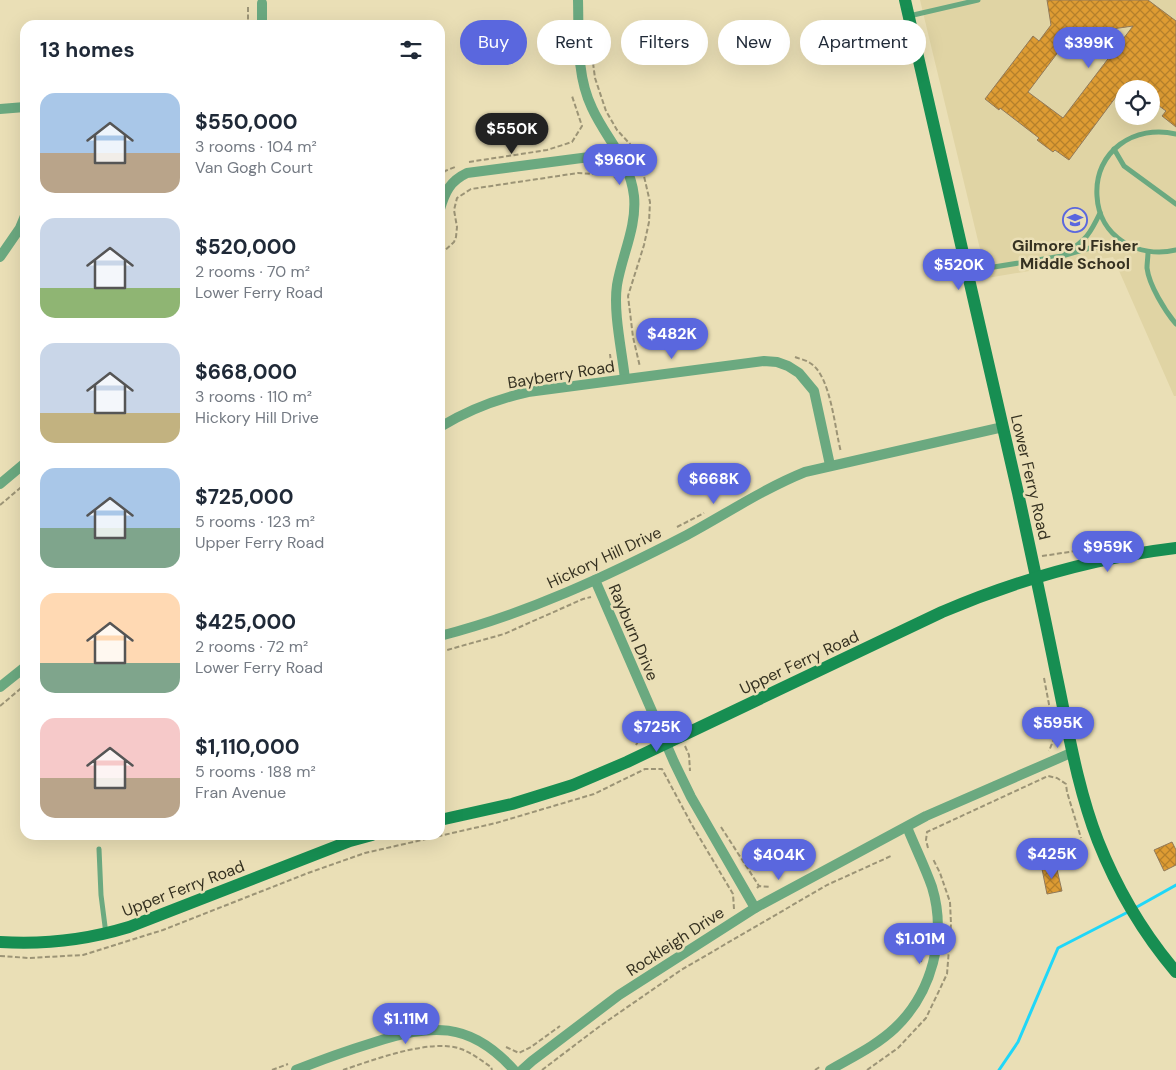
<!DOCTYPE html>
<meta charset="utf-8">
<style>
:root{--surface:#fff;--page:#f2f2f3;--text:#1f2937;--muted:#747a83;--accent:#5a67de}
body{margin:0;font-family:"DM Sans",sans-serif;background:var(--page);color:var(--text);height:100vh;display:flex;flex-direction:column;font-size:19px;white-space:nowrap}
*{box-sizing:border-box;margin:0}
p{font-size:16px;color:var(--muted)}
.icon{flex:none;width:28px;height:28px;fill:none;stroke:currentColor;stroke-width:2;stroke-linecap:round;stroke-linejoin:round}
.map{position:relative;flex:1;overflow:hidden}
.panel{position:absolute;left:20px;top:20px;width:425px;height:820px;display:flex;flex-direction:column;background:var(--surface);border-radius:15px;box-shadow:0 5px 20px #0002}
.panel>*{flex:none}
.hud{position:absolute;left:460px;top:20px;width:475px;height:45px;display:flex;gap:10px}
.tools{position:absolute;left:1115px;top:80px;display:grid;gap:10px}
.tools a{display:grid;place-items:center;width:45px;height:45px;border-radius:50%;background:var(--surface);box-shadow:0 5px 20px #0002;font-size:25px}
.price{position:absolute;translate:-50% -42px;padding:0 11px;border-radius:18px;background:var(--accent);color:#fff;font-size:16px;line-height:32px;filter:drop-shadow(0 1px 2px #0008)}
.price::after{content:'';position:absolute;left:50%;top:30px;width:15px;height:11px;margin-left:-8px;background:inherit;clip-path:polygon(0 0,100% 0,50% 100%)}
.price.active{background:#222;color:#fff}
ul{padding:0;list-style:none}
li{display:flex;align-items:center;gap:15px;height:125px;padding:0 20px}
li span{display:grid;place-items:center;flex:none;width:140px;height:100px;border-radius:15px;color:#555}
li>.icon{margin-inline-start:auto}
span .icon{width:60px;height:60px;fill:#fffc;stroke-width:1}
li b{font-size:21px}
h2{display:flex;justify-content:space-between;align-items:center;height:60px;padding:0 20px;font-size:21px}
.tag{padding:0 18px;border-radius:22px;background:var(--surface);box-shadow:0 5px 20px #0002;font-size:18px;line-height:45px}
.tag.active{background:var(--accent);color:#fff}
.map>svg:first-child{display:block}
.built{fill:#e0d4a4;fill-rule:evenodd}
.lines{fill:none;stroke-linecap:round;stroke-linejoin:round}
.stream{stroke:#20d7f8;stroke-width:3}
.building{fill:url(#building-cross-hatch);stroke:#917959;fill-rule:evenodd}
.path{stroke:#9c9476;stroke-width:2;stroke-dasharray:5 2.5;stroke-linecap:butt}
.lane{stroke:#6ba980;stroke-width:5}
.street{stroke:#6ba980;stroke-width:10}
.secondary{stroke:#178e52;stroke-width:12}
.labels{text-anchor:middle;stroke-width:5;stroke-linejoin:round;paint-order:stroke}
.poi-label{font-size:16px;font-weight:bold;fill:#353121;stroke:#eadfb6}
.street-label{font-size:16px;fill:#353121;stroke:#eadfb6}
</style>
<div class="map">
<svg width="1176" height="1070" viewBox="0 0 1176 1070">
<defs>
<pattern id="building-cross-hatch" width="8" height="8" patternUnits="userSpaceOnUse" patternTransform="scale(1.25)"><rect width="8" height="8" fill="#de9c33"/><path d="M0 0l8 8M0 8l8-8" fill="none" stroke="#b5802b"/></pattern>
</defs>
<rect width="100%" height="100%" fill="#eadfb6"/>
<path class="built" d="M920 0H1176V396H1174L1113 257 987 278ZM1124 89H1151V116H1124Z"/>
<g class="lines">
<g class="stream">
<polyline points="1135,908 1176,885"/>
<polyline points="999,1070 1018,1042 1058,948 1130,911"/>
</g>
</g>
<g class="building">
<path d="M1047 0H1148L1176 21V127L1162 116 1166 111 1151 100V89H1136L1127 82 1069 160 1055 150 1053 152 1037 140 1039 138 1000 108 999 110 985 99 1033 36 1039 41 1051 25ZM1133 26 1063 118 1028 92 1071 35Z"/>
<polygon points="1172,842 1176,850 1176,865 1164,871 1154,850"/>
<polygon points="1056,865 1062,891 1047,894 1042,869"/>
</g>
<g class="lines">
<g class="path">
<polyline points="248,7 248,25"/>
<polyline points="593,63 595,78 606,111 617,130 630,144 640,159 650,202 649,222 644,245 628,296 633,337 640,367"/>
<polyline points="469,162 547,150 572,142 582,126 572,96"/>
<polyline points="440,179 445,171 455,167"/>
<polyline points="440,253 442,253 454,242 456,237 457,227 454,210 457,198 471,189 578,173 613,175 620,183"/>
<polyline points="610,354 612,370 610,370"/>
<path d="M795 357C800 359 806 360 810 363 831 375 835 431 841 452"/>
<polyline points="0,505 25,484"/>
<polyline points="677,527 704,513"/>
<polyline points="1042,556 1109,546"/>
<polyline points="440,652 504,634 583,599 591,597"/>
<polyline points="1044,678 1055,736 1049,751"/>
<polyline points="0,706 25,685"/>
<polyline points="636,745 644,731 648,730"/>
<polyline points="685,746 689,755 690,771"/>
<polyline points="721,827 759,886"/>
<polyline points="928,848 926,840 927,832 1048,776 1057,778 1066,784 1067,792 1081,838"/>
<polyline points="757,888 759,886 771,887"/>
<polyline points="0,956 29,958 83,955 163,930 308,873 365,853 496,823 594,794 645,769 662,769 692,825 733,894 734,909"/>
<polyline points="921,962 925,939"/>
<polyline points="506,1047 519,1053 531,1047 560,1026"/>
<polyline points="272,1070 288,1064"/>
<path d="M343 1070C373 1060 431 1038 461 1049 472 1053 482 1061 491 1067L492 1070"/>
<polyline points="542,1070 600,1026 681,970 827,885 891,856"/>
<polyline points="815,1070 821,1066"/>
<polyline points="867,1070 898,1048 926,1018 947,974 951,924 950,902 940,873 933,859"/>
</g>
<g class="lane">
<polyline points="909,16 978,0"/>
<path d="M1176 134C1135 124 1094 151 1097 196 1099 237 1138 259 1176 250"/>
<polyline points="1114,149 1124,166 1176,204"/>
<path d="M1148 252C1148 257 1147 263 1147 268 1149 285 1165 311 1176 324"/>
<path d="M1066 253C1086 240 1090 234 1100 213"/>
<polyline points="969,271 1062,256 1090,248 1123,242"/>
<polyline points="99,849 101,895 106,934"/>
</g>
<g class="street">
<path d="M578 0C579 36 576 75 592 108 606 139 630 160 634 196 637 227 622 255 617 285 613 312 622 351 625 379"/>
<polyline points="262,3 262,25"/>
<polyline points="0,109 25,107"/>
<path d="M440 209C445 192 450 181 467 173L620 153"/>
<polyline points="0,257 20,228 25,216"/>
<path d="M440 427C468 410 497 399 528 392L764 361 777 362 788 366 799 373 814 391 830 465"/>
<polyline points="0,484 25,463"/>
<polyline points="595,580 674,762 691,797 755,908"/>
<path d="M440 636C526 614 608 576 687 535 726 514 763 489 805 472L1003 427"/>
<polyline points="0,687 25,667"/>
<path d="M296 1070C321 1060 346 1051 372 1043 431 1024 469 1020 514 1070"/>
<polyline points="522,1070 532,1061 619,995 755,908 926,816 1073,752"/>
<path d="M830 1070C852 1057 876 1046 895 1028 932 993 947 936 932 887 925 867 915 847 907 827"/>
</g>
<g class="secondary">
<path d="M905 0C943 164 981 328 1018 493 1031 553 1044 613 1056 673 1068 729 1077 787 1098 841 1117 889 1143 933 1176 972"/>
<path d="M440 820 512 804 573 785 627 762 942 612C1017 580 1094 558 1176 548"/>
<path d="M0 942C45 945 86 940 129 927L350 841 372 835"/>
</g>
</g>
<defs>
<symbol id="school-ring" viewBox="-11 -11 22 22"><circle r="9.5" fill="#eadfb6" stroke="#5a67de" stroke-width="1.5"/><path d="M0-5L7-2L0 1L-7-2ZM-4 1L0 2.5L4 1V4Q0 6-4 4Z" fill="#5a67de"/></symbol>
</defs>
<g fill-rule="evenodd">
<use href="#school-ring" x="1061" y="206" width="28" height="28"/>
</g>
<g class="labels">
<g class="poi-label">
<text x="1075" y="251">Gilmore J Fisher<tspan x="1075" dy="18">Middle School</tspan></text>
</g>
<g class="street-label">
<text transform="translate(561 374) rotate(-9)" y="6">Bayberry Road</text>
<text transform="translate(1031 477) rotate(77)" y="6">Lower Ferry Road</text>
<text transform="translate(604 557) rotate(-25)" y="6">Hickory Hill Drive</text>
<text transform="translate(634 632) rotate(67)" y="6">Rayburn Drive</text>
<text transform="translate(799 662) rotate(-25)" y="6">Upper Ferry Road</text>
<text transform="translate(183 888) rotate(-21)" y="6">Upper Ferry Road</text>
<text transform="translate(675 941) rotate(-33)" y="6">Rockleigh Drive</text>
</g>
</g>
</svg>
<div class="tools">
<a><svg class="icon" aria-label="locate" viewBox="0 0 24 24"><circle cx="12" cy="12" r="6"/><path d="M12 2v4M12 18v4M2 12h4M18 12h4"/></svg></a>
</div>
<b class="price" style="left:1089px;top:69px">$399K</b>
<b class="price active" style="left:512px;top:155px">$550K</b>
<b class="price" style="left:620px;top:186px">$960K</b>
<b class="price" style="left:959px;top:291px">$520K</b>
<b class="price" style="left:672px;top:360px">$482K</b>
<b class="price" style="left:714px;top:505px">$668K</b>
<b class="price" style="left:1108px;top:573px">$959K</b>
<b class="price" style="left:1058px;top:749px">$595K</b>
<b class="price" style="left:657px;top:753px">$725K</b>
<b class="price" style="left:1052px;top:880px">$425K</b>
<b class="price" style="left:779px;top:881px">$404K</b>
<b class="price" style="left:920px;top:965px">$1.01M</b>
<b class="price" style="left:406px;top:1045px">$1.11M</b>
<div class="hud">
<a class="tag active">Buy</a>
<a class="tag">Rent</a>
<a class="tag">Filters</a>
<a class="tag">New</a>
<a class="tag">Apartment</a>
</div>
<section class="panel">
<h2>13 homes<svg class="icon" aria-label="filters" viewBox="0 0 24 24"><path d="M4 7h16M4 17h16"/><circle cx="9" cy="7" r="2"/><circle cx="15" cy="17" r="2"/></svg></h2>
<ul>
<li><span style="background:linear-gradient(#a9c7e8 60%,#b9a48a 0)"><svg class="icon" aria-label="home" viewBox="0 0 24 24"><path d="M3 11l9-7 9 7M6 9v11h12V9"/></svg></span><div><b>$550,000</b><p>3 rooms · 104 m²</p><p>Van Gogh Court</p></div></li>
<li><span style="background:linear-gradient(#c9d6e8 70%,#8fb573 0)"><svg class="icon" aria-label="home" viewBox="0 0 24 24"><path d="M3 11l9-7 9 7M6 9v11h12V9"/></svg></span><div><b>$520,000</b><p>2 rooms · 70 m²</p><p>Lower Ferry Road</p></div></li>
<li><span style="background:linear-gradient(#c9d6e8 70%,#c2b280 0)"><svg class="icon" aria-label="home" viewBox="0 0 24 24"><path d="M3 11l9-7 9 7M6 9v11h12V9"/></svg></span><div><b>$668,000</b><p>3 rooms · 110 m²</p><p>Hickory Hill Drive</p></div></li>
<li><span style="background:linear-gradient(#a9c7e8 60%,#7fa58c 0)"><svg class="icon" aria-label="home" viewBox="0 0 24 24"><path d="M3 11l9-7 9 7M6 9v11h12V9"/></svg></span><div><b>$725,000</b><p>5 rooms · 123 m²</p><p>Upper Ferry Road</p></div></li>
<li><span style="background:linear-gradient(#ffd9b3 70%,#7fa58c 0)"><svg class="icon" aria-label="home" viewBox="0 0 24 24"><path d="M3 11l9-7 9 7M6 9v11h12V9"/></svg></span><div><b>$425,000</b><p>2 rooms · 72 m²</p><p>Lower Ferry Road</p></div></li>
<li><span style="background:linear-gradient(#f6c9c9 60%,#b9a48a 0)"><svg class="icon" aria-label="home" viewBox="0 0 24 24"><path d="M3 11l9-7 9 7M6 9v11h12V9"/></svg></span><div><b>$1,110,000</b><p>5 rooms · 188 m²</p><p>Fran Avenue</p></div></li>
</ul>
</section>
</div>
